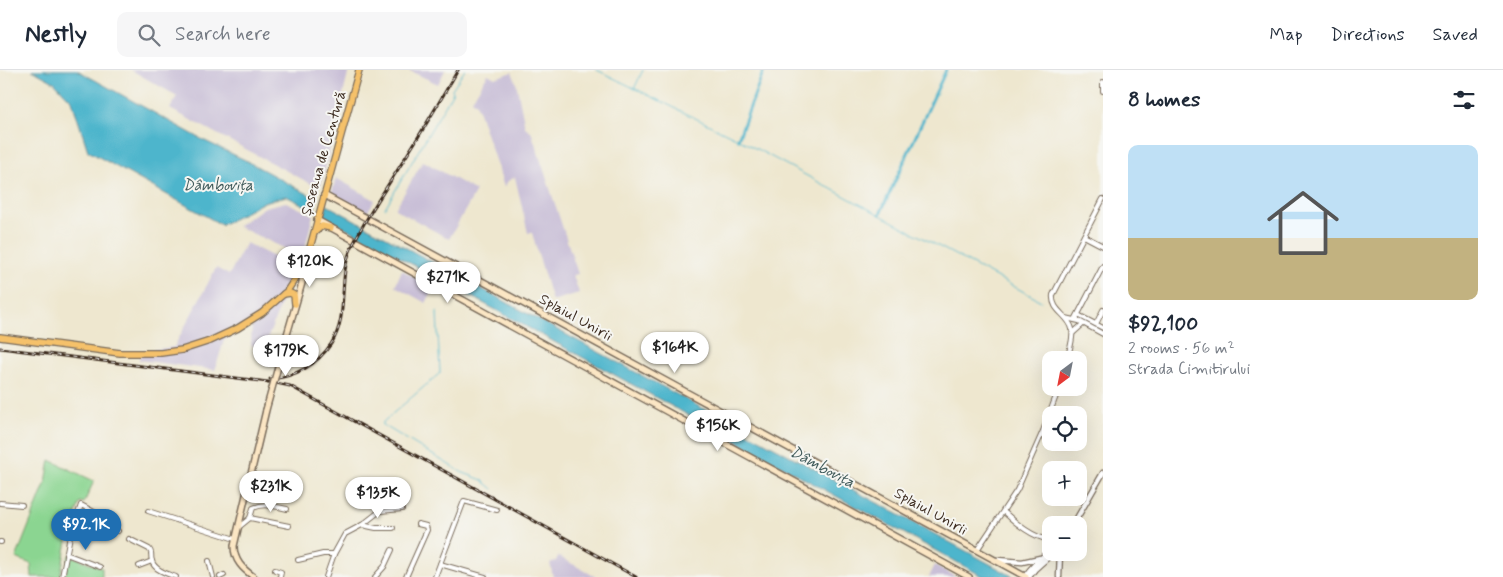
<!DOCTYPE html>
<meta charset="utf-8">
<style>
:root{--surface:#fff;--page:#f6f6f7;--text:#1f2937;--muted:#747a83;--line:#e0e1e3;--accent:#1f6fb2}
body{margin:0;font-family:Mynerve,sans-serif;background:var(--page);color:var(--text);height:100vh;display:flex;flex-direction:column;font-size:19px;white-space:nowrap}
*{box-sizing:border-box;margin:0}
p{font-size:16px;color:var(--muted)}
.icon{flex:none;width:28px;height:28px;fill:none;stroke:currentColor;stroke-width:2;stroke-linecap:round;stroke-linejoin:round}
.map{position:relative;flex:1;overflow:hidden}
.sheet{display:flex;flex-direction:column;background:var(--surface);width:400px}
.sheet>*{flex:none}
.needle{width:32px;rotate:212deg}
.fabs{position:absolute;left:1042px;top:281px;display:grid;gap:10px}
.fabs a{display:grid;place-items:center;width:45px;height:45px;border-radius:10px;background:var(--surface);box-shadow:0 5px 20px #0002;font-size:25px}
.price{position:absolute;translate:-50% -42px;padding:0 11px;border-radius:18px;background:#fff;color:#222;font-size:16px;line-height:32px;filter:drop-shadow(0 1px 2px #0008)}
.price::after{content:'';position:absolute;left:50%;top:30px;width:15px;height:11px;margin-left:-8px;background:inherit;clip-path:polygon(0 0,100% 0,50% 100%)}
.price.selected{background:var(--accent);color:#fff}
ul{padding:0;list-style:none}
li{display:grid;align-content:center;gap:10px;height:265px;padding:0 25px}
li span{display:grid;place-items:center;height:155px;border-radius:10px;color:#555}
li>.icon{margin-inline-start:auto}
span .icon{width:90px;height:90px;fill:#fffc;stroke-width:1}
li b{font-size:21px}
h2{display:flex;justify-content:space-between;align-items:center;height:60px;padding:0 25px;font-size:21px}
header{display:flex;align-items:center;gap:30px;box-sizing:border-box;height:70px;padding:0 25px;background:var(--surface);border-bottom:1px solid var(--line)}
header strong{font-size:24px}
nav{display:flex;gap:28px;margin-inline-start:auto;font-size:18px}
.search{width:350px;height:45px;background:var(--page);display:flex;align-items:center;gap:12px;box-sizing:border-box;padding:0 18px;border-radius:10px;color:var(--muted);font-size:19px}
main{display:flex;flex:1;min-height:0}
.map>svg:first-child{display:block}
.industrial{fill:#c9bfd7}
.green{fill:#8bd591;stroke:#638058}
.water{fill:#4db5cc;stroke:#447075}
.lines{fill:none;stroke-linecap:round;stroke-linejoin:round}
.stream{stroke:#4db5cc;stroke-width:1}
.canal{stroke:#4db5cc;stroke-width:3}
.minor-casing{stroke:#7a6c5c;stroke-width:6}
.tertiary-casing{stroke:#7a6c5c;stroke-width:7}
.secondary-casing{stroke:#7a6c5c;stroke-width:8}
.primary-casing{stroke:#7a6c5c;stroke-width:8}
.minor{stroke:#fff;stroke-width:4}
.tertiary{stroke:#fff;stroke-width:4.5}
.secondary{stroke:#fbe6c4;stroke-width:5}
.primary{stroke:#f5c16b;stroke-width:5.5}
.rail-casing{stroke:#3b2a1e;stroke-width:3}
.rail{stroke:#f6f6f2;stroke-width:1;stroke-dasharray:4;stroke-linecap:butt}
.secondary-bridge-casing{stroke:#7a6c5c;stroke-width:8;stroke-linecap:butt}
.secondary-bridge{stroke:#fbe6c4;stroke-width:5}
.labels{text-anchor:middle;stroke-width:4;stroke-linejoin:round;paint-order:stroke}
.street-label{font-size:15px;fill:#3b2a1e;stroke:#f6f6f2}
.water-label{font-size:16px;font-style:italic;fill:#415b5b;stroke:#f6f6f2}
</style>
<header>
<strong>Nestly</strong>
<div class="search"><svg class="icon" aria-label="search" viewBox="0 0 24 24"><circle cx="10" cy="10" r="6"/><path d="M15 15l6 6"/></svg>Search here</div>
<nav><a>Map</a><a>Directions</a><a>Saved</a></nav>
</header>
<main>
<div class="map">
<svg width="1103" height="507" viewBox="0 0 1103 507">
<rect width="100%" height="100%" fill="#f6f6f2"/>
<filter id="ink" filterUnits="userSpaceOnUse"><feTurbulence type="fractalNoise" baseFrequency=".02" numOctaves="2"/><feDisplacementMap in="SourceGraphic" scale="10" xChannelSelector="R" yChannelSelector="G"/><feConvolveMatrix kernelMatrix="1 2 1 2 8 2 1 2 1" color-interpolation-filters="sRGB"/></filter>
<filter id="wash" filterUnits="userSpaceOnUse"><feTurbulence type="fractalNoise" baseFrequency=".0096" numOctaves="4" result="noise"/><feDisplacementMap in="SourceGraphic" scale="20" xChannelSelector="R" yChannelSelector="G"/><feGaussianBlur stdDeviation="1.12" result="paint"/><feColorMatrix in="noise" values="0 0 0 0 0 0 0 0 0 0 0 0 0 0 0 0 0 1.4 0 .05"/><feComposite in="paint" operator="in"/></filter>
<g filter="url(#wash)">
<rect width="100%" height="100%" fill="#eee7cf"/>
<g class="industrial">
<polygon points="131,0 349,0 321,115 317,117 170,39 177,26"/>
<polygon points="408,0 445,0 438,14"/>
<polygon points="512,2 516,12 525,57 531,61 578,204 573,205 579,223 552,231 532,163 528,163 515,107 508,111 504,117 476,33 472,30 488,4 495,8"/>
<polygon points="423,91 476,121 449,169 395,139"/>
<polygon points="336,108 375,130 366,144 331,125"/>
<polygon points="286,132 313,145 303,187 237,156 265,137"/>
<polygon points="246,173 298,199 289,215 279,226 282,231 264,278 251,275 252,255 224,270 215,300 139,290 141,281 174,277 216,198 229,205"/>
<polygon points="402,200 434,218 426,233 395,216"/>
<polygon points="558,486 596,507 553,507 550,493 556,491"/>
<polygon points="935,495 956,507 929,507"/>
</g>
<g class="green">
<polygon points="50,390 94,411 84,433 80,432 68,466 60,507 32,507 31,494 16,488 46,412"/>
<polygon points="69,485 102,498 102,507 65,507"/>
</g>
<g class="water">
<polygon points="32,0 77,0 205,71 245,90 317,129 314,140 286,126 264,132 222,155 88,81 72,31 54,12"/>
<polygon points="327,135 1014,507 984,507 324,146"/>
</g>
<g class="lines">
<g class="stream">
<polyline points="597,0 738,69 1041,231"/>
<polyline points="634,19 643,0"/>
<polyline points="385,138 453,22 452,19 465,0"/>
<polyline points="437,242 440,303 383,352 383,355 461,402 482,410 493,419"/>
</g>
<g class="canal">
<polyline points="738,69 764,0"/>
<polyline points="880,144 946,0"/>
</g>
</g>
</g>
<g filter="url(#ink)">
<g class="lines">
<defs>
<g id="minor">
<polyline points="1103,12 1103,21"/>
<polyline points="1084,166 1103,176"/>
<polyline points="1078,245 1103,258"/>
<polyline points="1066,248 1079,251 1103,264"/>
<polyline points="1075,250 1103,196"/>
<polyline points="1096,254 1103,240"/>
<polyline points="1073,263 1083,254"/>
<path d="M1067 290C1069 281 1074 268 1072 259 1069 245 1051 241 1053 225L1103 129"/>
<polyline points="0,433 22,435"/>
<polyline points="148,441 235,469"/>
<path d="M1004 442C1017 454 1032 467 1050 470"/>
<polyline points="250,448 289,456"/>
<polyline points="362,455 376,458 393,458"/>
<path d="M239 457 250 448 253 438C265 433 274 436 287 439"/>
<path d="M129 469 149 479C153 483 150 485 152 491 154 500 168 504 176 507"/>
<polyline points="0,472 1,472"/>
<polyline points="977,480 1017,420 1043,361 1059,318"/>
<polyline points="66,484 100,497"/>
<polyline points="298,490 323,484 334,484"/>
<polyline points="209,491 213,507"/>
<polyline points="440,494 485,507"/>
<polyline points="139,496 152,491"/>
<polyline points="275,500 281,502 280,507"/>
<polyline points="62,507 70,466 81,435 94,442 118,461"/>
<polyline points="220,507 224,505"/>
<polyline points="326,507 334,484 345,464 362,455 380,441 402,439"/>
<polyline points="375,507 384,497 392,480"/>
<polyline points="406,507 427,460 426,456 418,454"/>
<polyline points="435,507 464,431 497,440"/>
</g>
<g id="tertiary">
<polyline points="1073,455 1103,403"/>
<polyline points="1051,479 1049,474 1051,469"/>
<polyline points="997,490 1022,492 1040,488"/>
<path d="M1025 507C1031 495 1046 487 1050 477"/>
<polyline points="1029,507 1035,499 1054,482"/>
<polyline points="1059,507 1060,482"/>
</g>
<g id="secondary">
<polyline points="324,125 1026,507"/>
<polyline points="317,150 969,507"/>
<polyline points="286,268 302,213 303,199"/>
<path d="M254 507C243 499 234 491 234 476L266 340"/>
</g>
<g id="primary">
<polyline points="315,162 322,156 331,158"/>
<polyline points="284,224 290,223 294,225 295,234"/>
<polyline points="0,267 120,283 161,283 182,280 210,271 238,258 262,243 287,221 306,192 359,0"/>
</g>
</defs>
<use href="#minor" class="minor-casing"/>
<use href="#tertiary" class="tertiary-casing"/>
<use href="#secondary" class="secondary-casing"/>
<use href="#primary" class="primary-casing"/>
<use href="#minor" class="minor"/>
<use href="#tertiary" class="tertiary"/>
<use href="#secondary" class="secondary"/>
<use href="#primary" class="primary"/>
<defs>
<g id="rail">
<polyline points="0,278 276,313 290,316 636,507"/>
<path d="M270 309C295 307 317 295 331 274 350 245 337 210 351 179 365 147 387 118 405 88 424 59 441 29 458 0"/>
</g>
</defs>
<use href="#rail" class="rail-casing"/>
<use href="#rail" class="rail"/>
<defs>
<polyline id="secondary-bridge" points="266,340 286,268"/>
</defs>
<use href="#secondary-bridge" class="secondary-bridge-casing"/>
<use href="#secondary-bridge" class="secondary-bridge"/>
</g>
</g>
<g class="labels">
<g class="street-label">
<text transform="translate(323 83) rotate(-74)" y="5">Șoseaua de Centură</text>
<text transform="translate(576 247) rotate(29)" y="5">Splaiul Unirii</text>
<text transform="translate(931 441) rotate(29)" y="5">Splaiul Unirii</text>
</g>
<g class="water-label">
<text x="218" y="120">Dâmbovița</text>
<text transform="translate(823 396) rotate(28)" y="6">Dâmbovița</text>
</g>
</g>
</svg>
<div class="fabs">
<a><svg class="needle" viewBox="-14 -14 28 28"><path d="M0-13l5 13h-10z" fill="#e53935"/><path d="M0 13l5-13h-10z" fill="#747a83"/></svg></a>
<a><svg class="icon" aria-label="locate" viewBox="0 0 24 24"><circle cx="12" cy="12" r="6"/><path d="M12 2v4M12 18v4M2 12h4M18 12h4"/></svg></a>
<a>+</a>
<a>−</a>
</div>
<b class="price" style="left:310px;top:218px">$120K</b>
<b class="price" style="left:448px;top:234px">$271K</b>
<b class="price" style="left:675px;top:304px">$164K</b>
<b class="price" style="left:286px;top:307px">$179K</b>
<b class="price" style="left:718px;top:382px">$156K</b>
<b class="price" style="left:271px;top:443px">$231K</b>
<b class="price" style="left:378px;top:449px">$135K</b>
<b class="price selected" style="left:86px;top:481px">$92.1K</b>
</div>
<section class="sheet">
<h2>8 homes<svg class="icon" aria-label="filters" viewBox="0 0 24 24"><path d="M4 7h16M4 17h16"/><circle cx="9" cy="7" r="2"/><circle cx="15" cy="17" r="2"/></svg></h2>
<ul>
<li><span style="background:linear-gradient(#bfe0f5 60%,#c2b280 0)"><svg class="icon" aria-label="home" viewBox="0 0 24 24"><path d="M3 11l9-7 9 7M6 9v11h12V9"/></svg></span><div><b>$92,100</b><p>2 rooms · 56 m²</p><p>Strada Cimitirului</p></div></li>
</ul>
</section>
</main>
